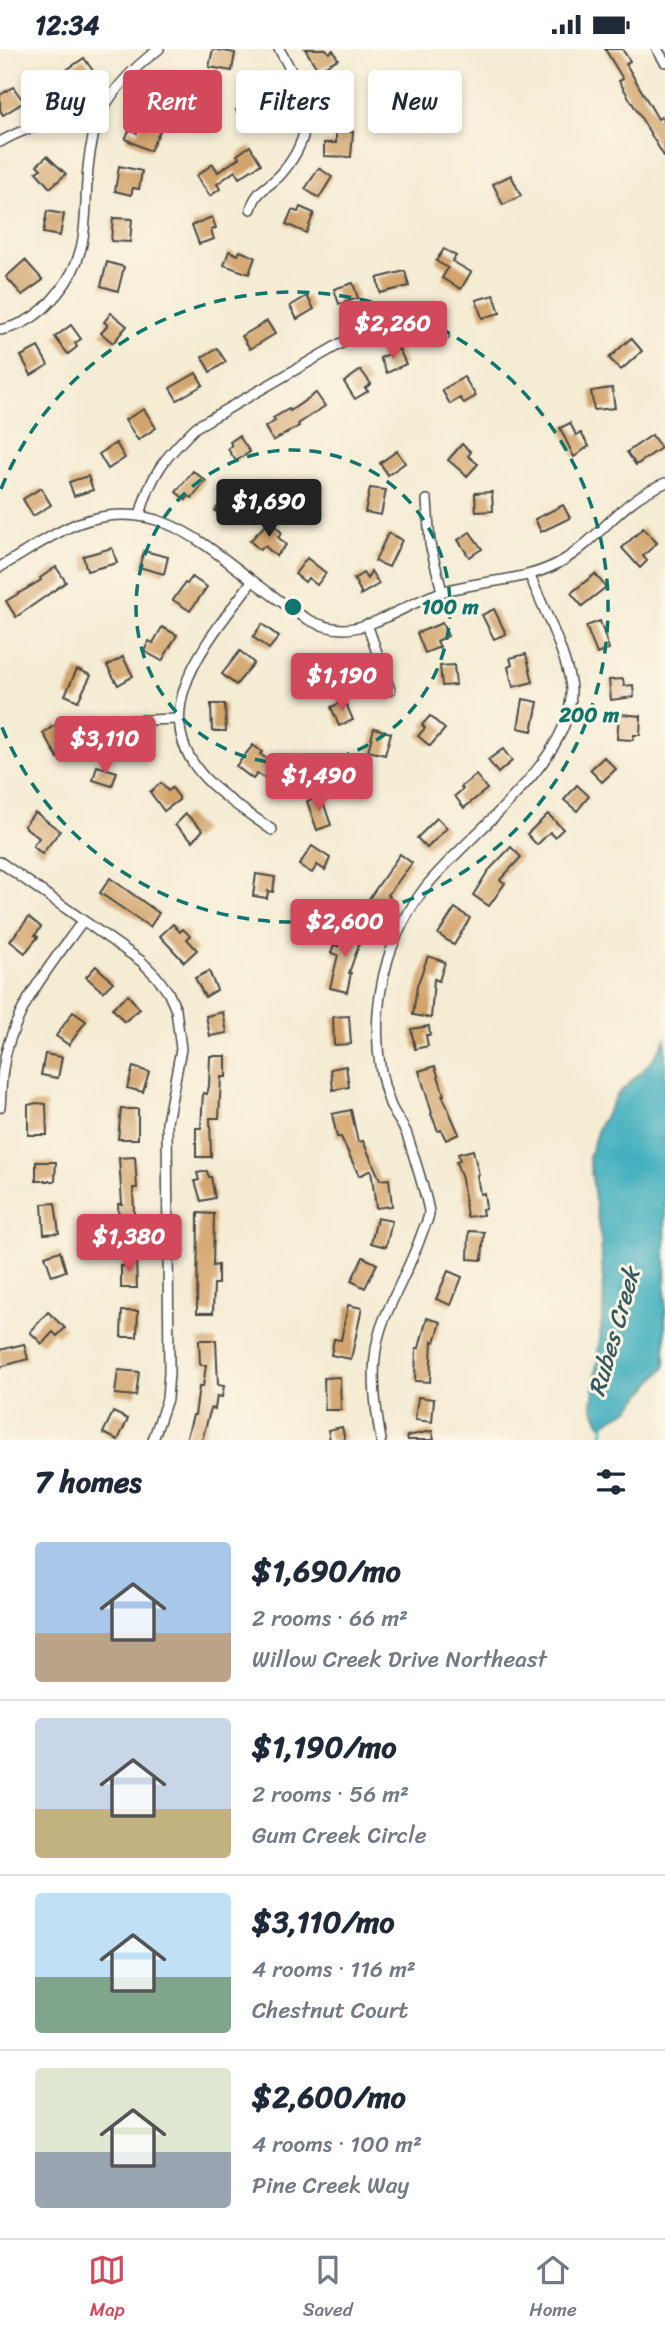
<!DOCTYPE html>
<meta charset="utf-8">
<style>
:root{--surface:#fff;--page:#f2f2f3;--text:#1f2937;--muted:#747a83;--line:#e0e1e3;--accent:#d1495b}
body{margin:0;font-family:Sriracha,sans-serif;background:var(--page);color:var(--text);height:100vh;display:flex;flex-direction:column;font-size:26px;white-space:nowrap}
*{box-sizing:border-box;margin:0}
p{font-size:23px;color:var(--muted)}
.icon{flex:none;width:38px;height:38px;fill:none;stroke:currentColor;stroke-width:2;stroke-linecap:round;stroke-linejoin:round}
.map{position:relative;height:1391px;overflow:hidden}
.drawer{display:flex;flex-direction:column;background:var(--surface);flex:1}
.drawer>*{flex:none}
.guide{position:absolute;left:21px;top:21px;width:623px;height:63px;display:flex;gap:14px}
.price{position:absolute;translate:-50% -60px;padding:0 16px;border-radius:7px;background:var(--accent);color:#fff;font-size:23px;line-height:46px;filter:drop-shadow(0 2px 4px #0008)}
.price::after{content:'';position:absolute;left:50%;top:42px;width:21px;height:16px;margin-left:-10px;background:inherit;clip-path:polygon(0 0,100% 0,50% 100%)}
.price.on{background:#222;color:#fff}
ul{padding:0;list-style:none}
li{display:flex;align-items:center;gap:21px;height:175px;padding:0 35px}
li+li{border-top:2px solid var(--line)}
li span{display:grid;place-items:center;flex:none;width:196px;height:140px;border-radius:7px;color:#555}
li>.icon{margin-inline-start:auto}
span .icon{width:84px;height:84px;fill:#fffc;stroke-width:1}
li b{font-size:30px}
h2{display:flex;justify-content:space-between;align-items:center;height:84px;padding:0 35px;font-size:30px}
.tag{padding:0 24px;border-radius:7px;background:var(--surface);box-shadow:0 4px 10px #0003;font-size:24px;line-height:63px}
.tag.on{background:var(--accent);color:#fff}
.status{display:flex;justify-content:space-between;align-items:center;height:49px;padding:0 35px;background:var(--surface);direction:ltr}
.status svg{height:19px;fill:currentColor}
.tab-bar{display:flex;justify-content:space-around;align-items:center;height:98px;border-top:2px solid var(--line);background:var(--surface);font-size:19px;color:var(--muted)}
.tab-bar a{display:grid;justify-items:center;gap:4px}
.tab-bar .on{color:var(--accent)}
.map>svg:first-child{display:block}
.water{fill:#41afbe;stroke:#366d74;stroke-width:2}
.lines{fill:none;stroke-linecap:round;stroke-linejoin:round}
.stream{stroke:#41afbe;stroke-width:3.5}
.building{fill:#d2a36b}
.minor-casing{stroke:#494844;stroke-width:12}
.minor{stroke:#fff;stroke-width:9}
.ring{fill:none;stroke:#0f766e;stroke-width:3.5;stroke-dasharray:12 9}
.labels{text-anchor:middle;stroke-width:6;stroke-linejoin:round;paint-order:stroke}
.water-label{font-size:24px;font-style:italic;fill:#33595e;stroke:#fcf5e5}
.centre{fill:#0f766e;stroke:#fcf5e5;stroke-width:3.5}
.ring-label{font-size:21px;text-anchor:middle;font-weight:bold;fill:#0f766e;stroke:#fcf5e5;stroke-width:6;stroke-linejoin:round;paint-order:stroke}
</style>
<div class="status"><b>12:34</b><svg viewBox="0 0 49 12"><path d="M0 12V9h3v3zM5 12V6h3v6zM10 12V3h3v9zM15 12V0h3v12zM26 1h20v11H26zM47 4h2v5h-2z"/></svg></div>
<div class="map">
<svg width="665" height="1391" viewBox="0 0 665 1391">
<rect width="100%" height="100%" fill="#fcf5e5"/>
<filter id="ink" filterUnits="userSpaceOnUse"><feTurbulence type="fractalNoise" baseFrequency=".0143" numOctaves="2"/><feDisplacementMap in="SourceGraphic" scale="14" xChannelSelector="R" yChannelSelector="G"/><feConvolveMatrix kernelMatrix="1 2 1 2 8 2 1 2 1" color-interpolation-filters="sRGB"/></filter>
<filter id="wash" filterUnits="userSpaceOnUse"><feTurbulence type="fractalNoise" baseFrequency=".00686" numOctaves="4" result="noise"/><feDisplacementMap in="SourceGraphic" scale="28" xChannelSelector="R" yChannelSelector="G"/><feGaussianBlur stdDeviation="1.57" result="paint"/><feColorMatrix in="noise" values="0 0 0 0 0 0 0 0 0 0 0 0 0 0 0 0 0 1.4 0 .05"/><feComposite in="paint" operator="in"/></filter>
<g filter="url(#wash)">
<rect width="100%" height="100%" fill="#f4ecd3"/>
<polygon class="water" points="665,990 665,1318 629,1360 601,1376 592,1356 604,1254 601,1193 589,1108 599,1077 617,1046 652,1012"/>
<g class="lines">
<polyline class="stream" points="601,1391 605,1373"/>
</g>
<g id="blocks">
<g class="building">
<polygon points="213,0 235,4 232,22 209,18"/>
<polygon points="305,0 326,0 329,4 333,1 338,10 318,21"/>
<polygon points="605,0 622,0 630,12 626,15 658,70 661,68 665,75 665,109 619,32 623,30"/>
<polygon points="84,9 98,29 79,42 65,22"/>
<polygon points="45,25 46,30 57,28 59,45 49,46 50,52 39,54 35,26"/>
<polygon points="183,26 191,39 170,53 161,40"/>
<polygon points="339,34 344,60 328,63 324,36"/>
<polygon points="13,38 24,53 3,66 0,61 0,46"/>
<polygon points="255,41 262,56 269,53 273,62 243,76 236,61 243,58 238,48"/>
<polygon points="144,69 162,78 150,102 125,90 130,80 137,84"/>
<polygon points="336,82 353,83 351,108 324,107 324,94 336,94"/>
<polygon points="250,97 261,115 239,129 235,122 217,135 220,140 210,147 196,127 213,115 218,123 239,109 237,106"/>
<polygon points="47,107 66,125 50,139 36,123 41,120 37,116"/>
<polygon points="119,117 142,122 139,140 133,139 131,146 115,142"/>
<polygon points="319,119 332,128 319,149 305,140"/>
<polygon points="511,126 521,147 503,156 493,135"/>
<polygon points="300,158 314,164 306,184 286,175 292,161 298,163"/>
<polygon points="47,162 64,165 60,187 43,184"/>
<polygon points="212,168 216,179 211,181 214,190 199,195 192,176"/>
<polygon points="113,169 132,170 130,193 111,192"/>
<polygon points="444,200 456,207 452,212 471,223 461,240 442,229 448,219 436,212"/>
<polygon points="229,202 238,206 240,202 255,208 249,225 224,216"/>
<polygon points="25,211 43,231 22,246 6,228"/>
<polygon points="107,213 124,218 118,242 101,237"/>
<polygon points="405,222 409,237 380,244 377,229"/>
<polygon points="353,234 358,249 339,255 334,240"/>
<polygon points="494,246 500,264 482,269 476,251"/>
<polygon points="307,247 314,260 297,270 290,257"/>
<polygon points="111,264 127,277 113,294 101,284 108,276 104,273"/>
<polygon points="267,272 275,285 250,300 242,287"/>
<polygon points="71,276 81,290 75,294 77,298 68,305 55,288"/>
<polygon points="631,289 642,302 621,321 609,309"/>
<polygon points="38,298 48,316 31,326 21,307"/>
<polygon points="217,299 226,313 210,323 202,308"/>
<polygon points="399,300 406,315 387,324 380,309"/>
<polygon points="361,321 371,335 365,339 368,342 355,350 344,333"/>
<polygon points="196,324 203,336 177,351 170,339"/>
<polygon points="464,328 476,347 464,354 460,349 450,355 442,341"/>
<polygon points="612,339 615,359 594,361 591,342"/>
<polygon points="316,344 325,357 298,375 299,377 273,392 265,378 275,372 273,369 289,360 290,362"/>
<polygon points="144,360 156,379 138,391 125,371"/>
<polygon points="570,374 576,386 581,384 589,397 574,408 560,379"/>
<polygon points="652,386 661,399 636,416 627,403"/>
<polygon points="239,387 250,403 236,412 228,400 232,397 230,393"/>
<polygon points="116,394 125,409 108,420 99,405"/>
<polygon points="462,395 471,403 468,407 478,415 467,427 448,411"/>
<polygon points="397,402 405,414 388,426 380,414"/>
<polygon points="193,422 206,432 192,449 189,447 186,451 176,443"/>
<polygon points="88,427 93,441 74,447 69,433"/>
<polygon points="41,439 51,456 33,467 23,450"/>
<polygon points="370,439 386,441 381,466 365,463"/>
<polygon points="492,443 493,462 476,463 475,444"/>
<polygon points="225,447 243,459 233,474 215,462"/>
<polygon points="563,456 570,469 541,483 535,470"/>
<polygon points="270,471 282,484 278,488 286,496 276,507 265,497 260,501 250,492"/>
<polygon points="643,479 657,494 643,507 647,512 640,519 622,499"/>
<polygon points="470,483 482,500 469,508 458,491"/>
<polygon points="388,484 402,491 389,518 375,512"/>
<polygon points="112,499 117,514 87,522 83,507"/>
<polygon points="144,502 168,508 164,525 139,518"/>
<polygon points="307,509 326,524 317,536 308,529 305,533 295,525"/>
<polygon points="56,518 66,533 16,568 6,552 41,531 40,529"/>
<polygon points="371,522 379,535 360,546 361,543 354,530 363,524 367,530"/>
<polygon points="595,525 606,538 582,557 571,544"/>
<polygon points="192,528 207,538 190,562 173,551 185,534 187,535"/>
<polygon points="494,560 506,585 494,590 482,566"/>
<polygon points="600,572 609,600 597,605 586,577"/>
<polygon points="442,574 448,587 437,592 440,598 425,604 417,584"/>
<polygon points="262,575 279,588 269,600 253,588"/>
<polygon points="162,578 177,586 162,612 144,602 149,592 153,594"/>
<polygon points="240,602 254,614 236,636 222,625"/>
<polygon points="526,605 533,633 513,638 508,618 512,616 510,609"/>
<polygon points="323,607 342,629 330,640 311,618"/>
<polygon points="123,608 133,627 118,636 107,617"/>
<polygon points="454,616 456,636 442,637 440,617"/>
<polygon points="77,620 91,626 78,652 65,646"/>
<polygon points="623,630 624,637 633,636 634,648 611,651 609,631"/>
<polygon points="523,650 538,653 532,682 518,679"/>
<polygon points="345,652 353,671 339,677 331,658"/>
<polygon points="211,655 225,655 226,682 212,682"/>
<polygon points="619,665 641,667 640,686 634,686 633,691 617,690"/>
<polygon points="430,667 445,680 430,697 418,687 425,679 422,676"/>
<polygon points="57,675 72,700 58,709 43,684"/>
<polygon points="374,679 391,684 385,706 368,702"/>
<polygon points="253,696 262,703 260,705 268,711 266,714 298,730 290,743 257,725 253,730 236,717"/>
<polygon points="503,700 512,712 498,724 488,711"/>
<polygon points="604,708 616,720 602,733 590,721"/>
<polygon points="97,717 117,723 112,737 93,731"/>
<polygon points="476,726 487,740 464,759 455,747 463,740 461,738"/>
<polygon points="161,734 168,742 172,739 179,748 179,751 164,762 150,743"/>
<polygon points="577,736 589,747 577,762 564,751"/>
<polygon points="321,747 331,776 317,781 307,752"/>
<polygon points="35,763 60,782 42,805 33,797 39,789 24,777"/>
<polygon points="186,765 203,781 193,792 175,776"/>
<polygon points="548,765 563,780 555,788 550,783 537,796 527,785"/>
<polygon points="437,769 447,779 427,799 417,789"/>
<polygon points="312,797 330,809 325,821 317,816 312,824 299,816"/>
<polygon points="511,798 521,808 500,831 505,834 489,857 473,846 488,822"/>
<polygon points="400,805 412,814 388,846 390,848 372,876 357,867"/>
<polygon points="256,825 275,828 273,843 268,842 267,849 253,847"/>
<polygon points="110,829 159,864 150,878 100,844"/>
<polygon points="455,859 470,869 454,896 438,885"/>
<polygon points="29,868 41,878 35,886 38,888 25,904 10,892"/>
<polygon points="173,875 180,883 183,880 190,887 187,890 197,901 184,913 160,887"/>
<polygon points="347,879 363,884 349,924 351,924 347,943 330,939 338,906 331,904 334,896 338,897 341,888 344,889"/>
<polygon points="428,907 445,913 439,932 434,930 431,969 413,966 417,937"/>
<polygon points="96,917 113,933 103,943 86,928"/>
<polygon points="209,922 217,941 205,948 195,929"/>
<polygon points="128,946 140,960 124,973 112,959"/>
<polygon points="73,963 86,972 69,996 56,987"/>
<polygon points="223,963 227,984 210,987 206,967"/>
<polygon points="349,967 351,995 334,996 333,968"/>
<polygon points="429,977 430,986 426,986 428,997 415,1000 411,980"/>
<polygon points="45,1005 62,1008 58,1029 41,1026"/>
<polygon points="210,1007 226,1007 226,1028 221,1028 219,1069 210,1069 211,1108 196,1108 196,1079 201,1079 203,1044 207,1045 209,1037"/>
<polygon points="346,1017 349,1038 333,1041 331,1020"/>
<polygon points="435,1017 444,1046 442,1046 459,1085 446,1091 441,1081 438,1082 431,1065 432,1064 419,1022"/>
<polygon points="133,1018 149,1023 143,1043 127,1039"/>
<polygon points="36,1054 46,1055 47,1086 28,1086 28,1056"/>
<polygon points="121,1060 138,1060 138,1090 118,1090"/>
<polygon points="351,1061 358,1093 363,1092 380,1131 389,1130 392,1157 376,1159 371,1121 359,1127 341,1088 337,1088 332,1065"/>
<polygon points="473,1101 479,1126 477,1126 480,1145 484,1144 486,1159 482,1160 483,1166 467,1168 462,1130 456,1113 460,1112 458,1105"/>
<polygon points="135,1108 137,1139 133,1139 135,1185 120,1186 118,1155 122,1155 119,1109"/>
<polygon points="36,1113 56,1113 55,1132 36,1132"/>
<polygon points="207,1122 209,1128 211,1128 215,1149 201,1152 195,1132 199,1131 197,1124"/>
<polygon points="55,1154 59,1184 44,1185 42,1155"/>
<polygon points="198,1164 214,1165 213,1217 218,1216 218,1235 214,1235 213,1264 197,1264"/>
<polygon points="377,1169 392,1172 386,1198 371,1194"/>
<polygon points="469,1182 484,1183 482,1211 468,1210"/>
<polygon points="60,1202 66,1222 52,1227 45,1207"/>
<polygon points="136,1208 137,1239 121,1239 121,1217 124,1217 124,1209"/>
<polygon points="363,1208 377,1215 365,1239 351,1232"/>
<polygon points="448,1222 462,1228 451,1256 436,1250"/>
<polygon points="348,1256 362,1259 351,1310 331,1306 334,1290 341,1291"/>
<polygon points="122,1262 138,1262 137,1288 121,1288"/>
<polygon points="48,1263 65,1279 57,1287 53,1283 42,1295 30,1283"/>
<polygon points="427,1269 441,1273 435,1293 432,1292 430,1333 415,1332 416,1299 419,1299"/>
<polygon points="199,1291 216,1291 218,1336 224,1337 222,1348 217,1347 215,1360 211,1359 202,1391 186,1391 193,1366 195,1366 199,1338 203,1338 206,1316 200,1316"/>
<polygon points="24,1295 28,1310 0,1318 0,1301"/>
<polygon points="118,1321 139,1323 136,1347 115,1345"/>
<polygon points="340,1328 341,1361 325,1361 324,1329"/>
<polygon points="418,1348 434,1350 432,1373 415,1371"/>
<polygon points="113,1363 128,1370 118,1391 103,1384"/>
<polygon points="342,1378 345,1391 330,1391 328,1381"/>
<polygon points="432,1382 434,1391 408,1391 407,1387"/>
</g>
</g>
</g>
<g filter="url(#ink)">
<use href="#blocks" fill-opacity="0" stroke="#494844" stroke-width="2"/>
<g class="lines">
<defs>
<g id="minor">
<polyline points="657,0 665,13"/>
<path d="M0 93C38 72 53 72 95 80"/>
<path d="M251 160C257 139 269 139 282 124 321 78 306 46 279 0"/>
<path d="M0 281C25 276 41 265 57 245 97 199 80 152 91 98 93 90 94 80 97 72 111 41 133 19 159 0"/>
<polyline points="427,451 430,495 442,542"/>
<path d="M140 466C151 425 165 408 196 378L352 288 382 275 405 271 444 287"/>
<path d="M0 518C25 504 52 484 79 474 162 444 211 503 272 546 294 562 314 579 343 580 375 580 411 552 442 543 483 530 526 534 564 511 602 488 618 453 665 434"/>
<path d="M252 532C212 588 141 661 205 729 224 749 250 765 272 781"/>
<polyline points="367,575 390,641"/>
<polyline points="116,672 179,670"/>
<polyline points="0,813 141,912 156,927 168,943 176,961 181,1000 167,1073 169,1324 167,1350 153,1391"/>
<path d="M0 1058C1 1046 1 1033 3 1020 10 964 50 917 82 873"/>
<path d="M381 1391C374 1351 368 1305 386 1266 398 1238 412 1213 422 1184 424 1178 429 1170 429 1164 429 1155 410 1094 406 1083 401 1073 394 1065 390 1055 373 1010 374 957 388 910 395 887 409 860 424 840 465 787 574 712 571 641 570 613 542 556 530 527"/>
</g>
</defs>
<use href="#minor" class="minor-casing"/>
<use href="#minor" class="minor"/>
</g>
</g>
<g class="ring">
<circle cx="293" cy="558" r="157"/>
<path d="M1 440A315 315 0 1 1 1 676"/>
</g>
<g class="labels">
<g class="water-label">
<text transform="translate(614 1283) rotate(-74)" y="8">Rubes Creek</text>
</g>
</g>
<circle cx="293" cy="558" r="10" class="centre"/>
<g class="ring-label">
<text x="450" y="565">100 m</text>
<text x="589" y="673">200 m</text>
</g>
</svg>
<b class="price" style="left:393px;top:312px">$2,260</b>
<b class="price on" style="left:269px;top:490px">$1,690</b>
<b class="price" style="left:342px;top:664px">$1,190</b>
<b class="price" style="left:105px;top:727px">$3,110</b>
<b class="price" style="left:319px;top:764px">$1,490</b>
<b class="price" style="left:345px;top:910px">$2,600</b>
<b class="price" style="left:129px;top:1225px">$1,380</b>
<div class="guide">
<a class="tag">Buy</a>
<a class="tag on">Rent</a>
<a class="tag">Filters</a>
<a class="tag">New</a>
</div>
</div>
<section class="drawer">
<h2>7 homes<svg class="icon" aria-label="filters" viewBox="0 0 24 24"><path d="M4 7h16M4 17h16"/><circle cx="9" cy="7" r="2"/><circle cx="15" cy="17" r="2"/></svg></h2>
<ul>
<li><span style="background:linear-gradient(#a9c7e8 65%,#b9a48a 0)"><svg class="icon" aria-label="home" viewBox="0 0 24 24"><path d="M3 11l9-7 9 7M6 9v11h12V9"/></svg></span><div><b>$1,690/mo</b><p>2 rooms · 66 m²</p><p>Willow Creek Drive Northeast</p></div></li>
<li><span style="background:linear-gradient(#c9d6e8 65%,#c2b280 0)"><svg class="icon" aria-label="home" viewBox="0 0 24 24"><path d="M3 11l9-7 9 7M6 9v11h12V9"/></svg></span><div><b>$1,190/mo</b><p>2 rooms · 56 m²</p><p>Gum Creek Circle</p></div></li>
<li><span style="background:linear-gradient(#bfe0f5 60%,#7fa58c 0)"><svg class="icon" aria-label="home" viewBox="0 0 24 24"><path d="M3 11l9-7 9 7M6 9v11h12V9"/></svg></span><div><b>$3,110/mo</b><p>4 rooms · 116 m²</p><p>Chestnut Court</p></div></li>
<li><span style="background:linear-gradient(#dfe7d0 60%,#9aa5b1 0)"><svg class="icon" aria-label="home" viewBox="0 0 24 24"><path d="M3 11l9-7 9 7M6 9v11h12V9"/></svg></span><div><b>$2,600/mo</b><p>4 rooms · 100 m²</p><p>Pine Creek Way</p></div></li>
</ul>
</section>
<nav class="tab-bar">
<a class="on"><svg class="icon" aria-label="map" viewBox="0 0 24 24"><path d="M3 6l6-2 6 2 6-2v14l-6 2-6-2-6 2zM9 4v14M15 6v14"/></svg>Map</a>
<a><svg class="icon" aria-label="saved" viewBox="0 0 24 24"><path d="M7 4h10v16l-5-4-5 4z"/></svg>Saved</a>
<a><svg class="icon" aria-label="home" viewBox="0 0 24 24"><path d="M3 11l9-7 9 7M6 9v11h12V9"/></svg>Home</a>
</nav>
